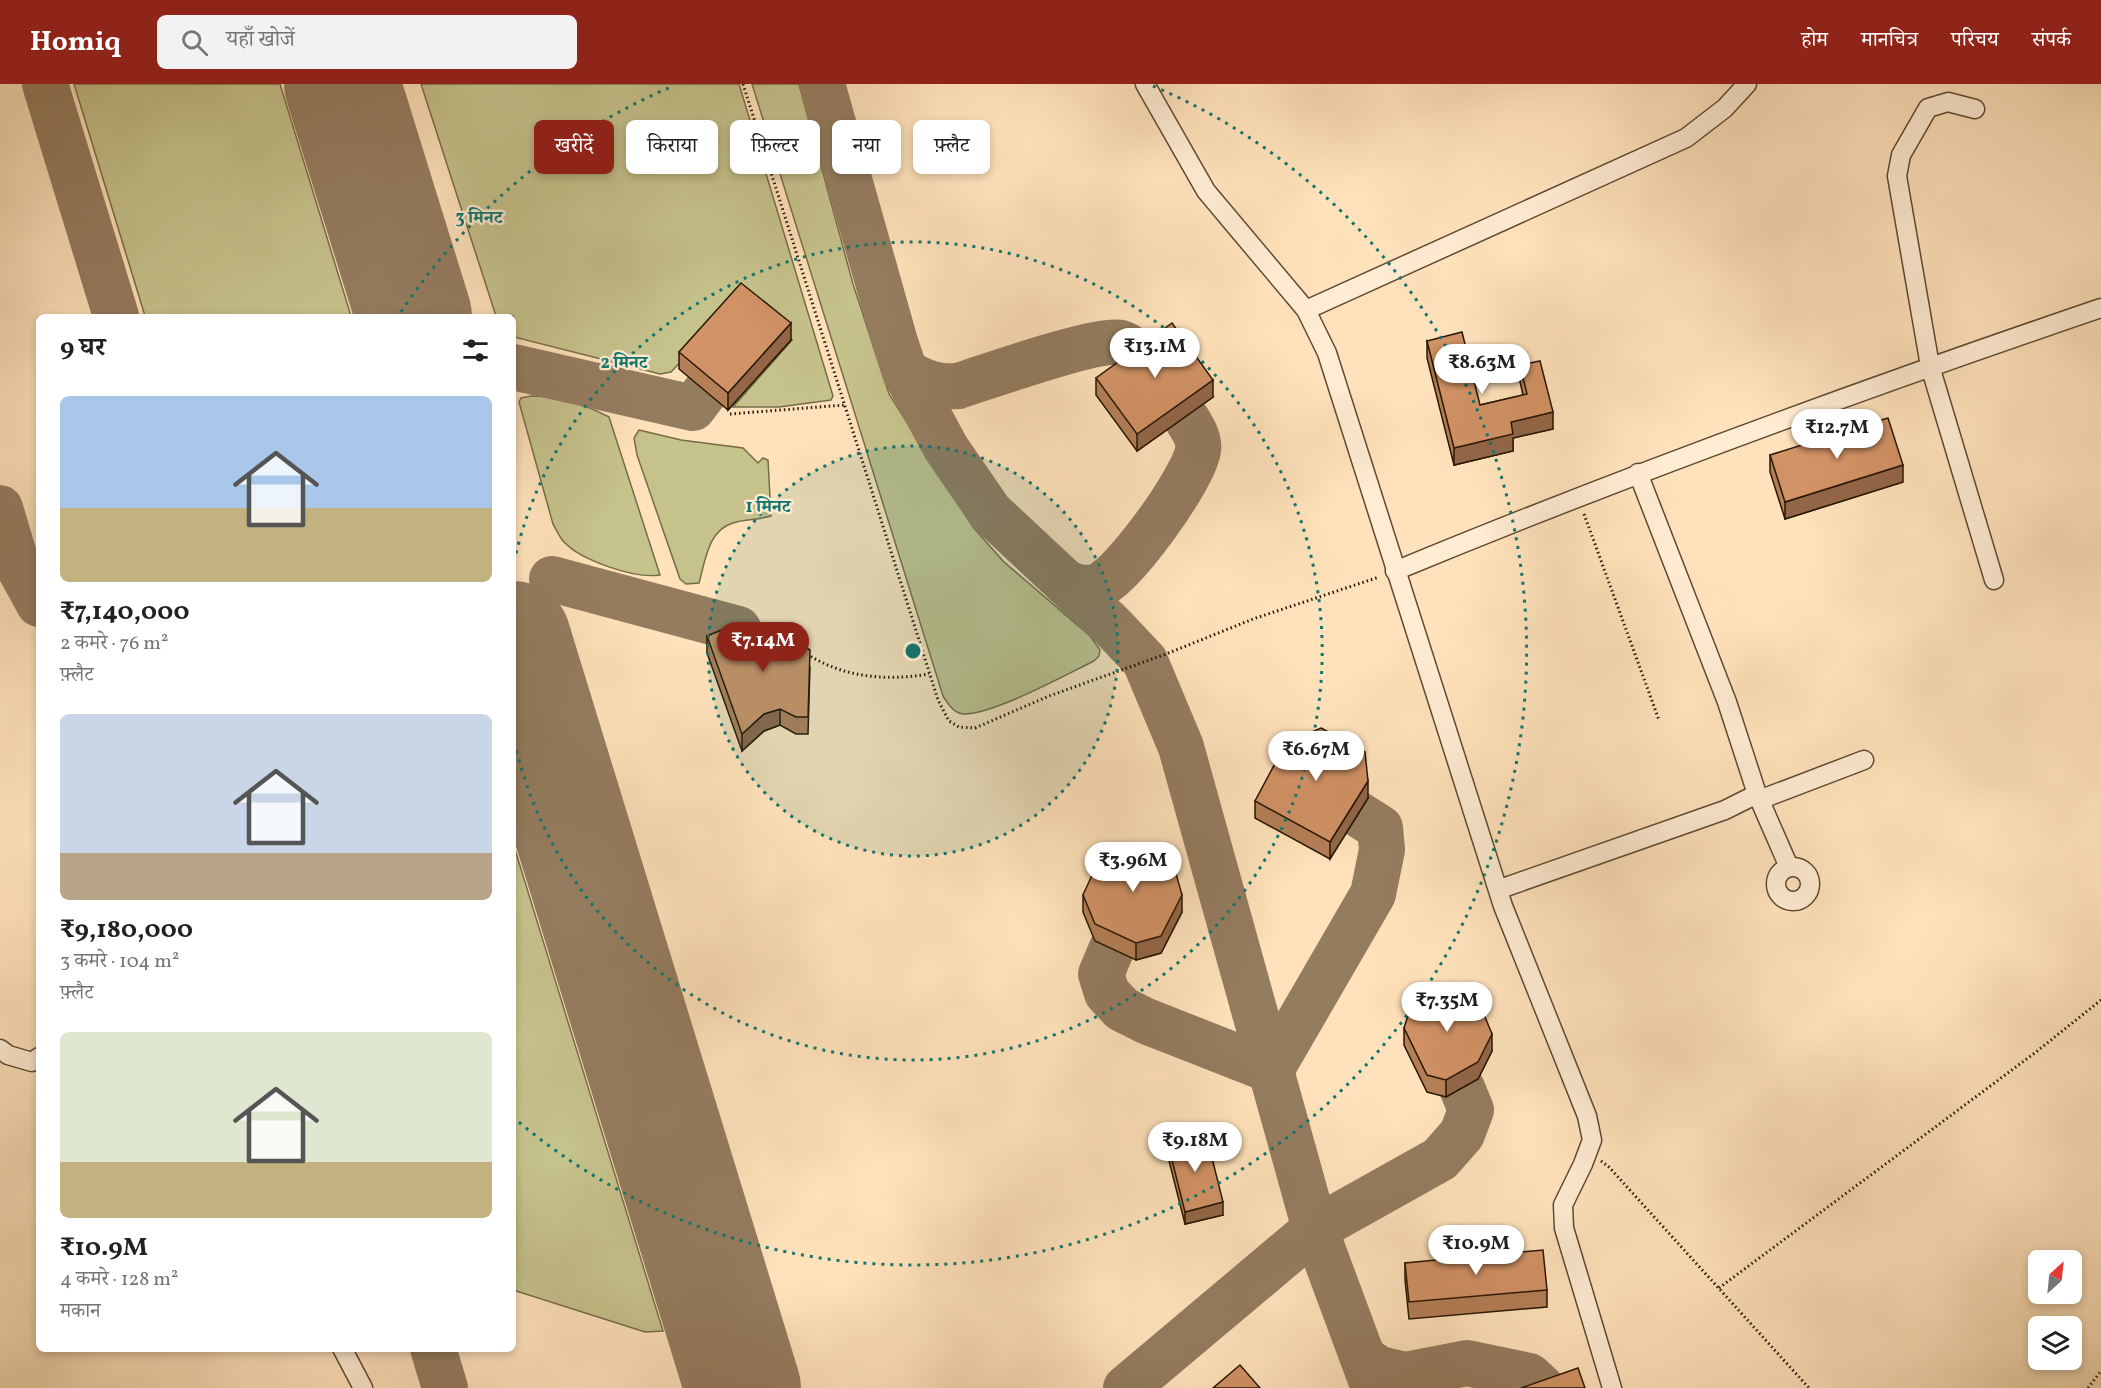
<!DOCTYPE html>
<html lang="hi">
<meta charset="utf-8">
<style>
:root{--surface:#fff;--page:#f2f2f2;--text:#202124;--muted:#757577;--accent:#8f2418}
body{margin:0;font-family:Vollkorn,"Noto Serif Devanagari",serif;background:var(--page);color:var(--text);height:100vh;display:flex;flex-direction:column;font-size:22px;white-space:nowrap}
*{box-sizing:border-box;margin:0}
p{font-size:20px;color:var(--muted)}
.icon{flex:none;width:33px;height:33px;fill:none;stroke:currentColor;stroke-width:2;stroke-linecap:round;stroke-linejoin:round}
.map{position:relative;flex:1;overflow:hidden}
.panel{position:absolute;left:36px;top:230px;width:480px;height:1038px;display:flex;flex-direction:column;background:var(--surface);border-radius:9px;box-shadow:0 3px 9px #0003}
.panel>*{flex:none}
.hud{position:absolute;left:534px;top:36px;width:570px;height:54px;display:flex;gap:12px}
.needle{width:39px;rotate:27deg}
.buttons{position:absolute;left:2028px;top:1166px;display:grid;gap:12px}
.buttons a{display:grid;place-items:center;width:54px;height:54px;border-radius:9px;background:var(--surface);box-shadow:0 3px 9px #0003;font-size:30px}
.price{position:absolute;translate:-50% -51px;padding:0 14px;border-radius:21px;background:#fff;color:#222;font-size:20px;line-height:39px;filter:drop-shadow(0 2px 3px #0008)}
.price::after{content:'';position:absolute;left:50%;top:36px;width:18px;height:14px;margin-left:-9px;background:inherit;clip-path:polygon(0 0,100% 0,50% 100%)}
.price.on{background:var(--accent);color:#fff}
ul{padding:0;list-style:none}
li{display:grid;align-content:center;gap:12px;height:318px;padding:0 24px}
li span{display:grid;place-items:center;height:186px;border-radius:9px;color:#555}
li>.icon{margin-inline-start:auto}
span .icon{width:108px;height:108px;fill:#fffc;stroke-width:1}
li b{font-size:26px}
h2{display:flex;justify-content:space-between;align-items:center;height:72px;padding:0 24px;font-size:26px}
.tag{padding:0 21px;border-radius:9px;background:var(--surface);box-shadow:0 3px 9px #0003;font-size:21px;line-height:54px}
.tag.on{background:var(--accent);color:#fff}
header{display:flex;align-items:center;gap:36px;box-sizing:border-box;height:84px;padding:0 30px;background:var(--accent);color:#fff}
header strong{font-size:28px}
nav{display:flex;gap:33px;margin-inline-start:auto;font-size:21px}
.search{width:420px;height:54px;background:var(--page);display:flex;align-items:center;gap:15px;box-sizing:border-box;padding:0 21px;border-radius:9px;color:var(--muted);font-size:22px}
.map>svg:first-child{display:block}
.green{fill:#c6c28c;stroke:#776c48;stroke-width:1.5}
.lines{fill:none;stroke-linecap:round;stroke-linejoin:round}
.taxiway{stroke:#947c5f;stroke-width:46}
.runway{stroke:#947c5f;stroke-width:116}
.minor-casing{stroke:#5e4a31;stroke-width:21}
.path{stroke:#281703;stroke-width:3;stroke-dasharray:1.5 3;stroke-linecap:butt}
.minor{stroke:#ffecd3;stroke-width:18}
.wall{fill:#b47e57;stroke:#281703;stroke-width:1.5}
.shaded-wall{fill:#926647;stroke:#281703;stroke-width:1.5}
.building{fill:#d19265;stroke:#281703;stroke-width:1.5}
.ring{fill:none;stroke:#0f766e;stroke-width:3;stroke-dasharray:3 6}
.centre{fill:#0f766e;stroke:#ffecd3;stroke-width:3}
.ring-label{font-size:18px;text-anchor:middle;font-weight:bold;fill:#0f766e;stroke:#ffecd3;stroke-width:4.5;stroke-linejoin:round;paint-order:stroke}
</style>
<header>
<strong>Homiq</strong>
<div class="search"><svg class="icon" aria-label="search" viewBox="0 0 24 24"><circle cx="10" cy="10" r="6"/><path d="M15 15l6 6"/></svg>यहाँ खोजें</div>
<nav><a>होम</a><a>मानचित्र</a><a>परिचय</a><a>संपर्क</a></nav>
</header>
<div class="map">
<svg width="2101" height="1304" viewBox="0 0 2101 1304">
<rect width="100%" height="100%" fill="#ffe2bb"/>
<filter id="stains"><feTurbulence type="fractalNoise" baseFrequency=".00333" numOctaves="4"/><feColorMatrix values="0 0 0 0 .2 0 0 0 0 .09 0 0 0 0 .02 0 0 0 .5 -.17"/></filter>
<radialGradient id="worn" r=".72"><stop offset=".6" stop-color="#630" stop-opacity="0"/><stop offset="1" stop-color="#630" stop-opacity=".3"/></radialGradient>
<g class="green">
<polygon points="74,0 280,0 351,232 145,232"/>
<polygon points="421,0 739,0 833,312 831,316 779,323 733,323 792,256 741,215 671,288 660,290 514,253 513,232 496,232"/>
<path d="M752 0H799L853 200 889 310 973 443 1003 477 1090 552 1100 566 1099 572 1094 577C1069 589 982 637 959 629 951 626 947 618 943 612Z"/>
<path d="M531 312C559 312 584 320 609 333L660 491C634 495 580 476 563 457 559 452 556 445 553 440L519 318 521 314Z"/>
<path d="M639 346 681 356 743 364 758 379 763 374 768 376 771 432C759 436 745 435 733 439 708 446 705 478 699 499L686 500 680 495 637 371 634 354Z"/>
<polygon points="513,759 663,1247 645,1248 513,1206"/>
</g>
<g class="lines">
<g class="taxiway">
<polyline points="45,0 116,232"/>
<polyline points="822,0 895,258 905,288 946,364 990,428 1110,540 1145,577 1181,663 1315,1145 1374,1304"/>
<polyline points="513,283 693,324 705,308"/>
<path d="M905 288C924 298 936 304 958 302 986 293 1099 253 1121 259 1131 262 1137 270 1142 278"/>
<polyline points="0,424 16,478 39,520"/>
<polyline points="552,495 738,545 748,562"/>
<path d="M1066 499C1077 503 1086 506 1098 502 1123 493 1194 394 1198 366 1200 354 1191 342 1185 332"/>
<polyline points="1112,864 1101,890 1107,909 1122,925 1146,937 1271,986 1373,810 1382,766 1380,744 1358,730"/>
<polyline points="433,1264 445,1304"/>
<polyline points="1364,1275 1379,1285 1405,1291 1467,1279 1529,1292 1542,1304"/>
<polyline points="1126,1304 1315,1145 1440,1075 1462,1050 1471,1026 1462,1004"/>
</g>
<g class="runway">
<polyline points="342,0 414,232"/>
<polyline points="513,555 743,1304"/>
</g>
<defs>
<g id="minor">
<polyline points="1145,0 1206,107 1306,226 1327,269 1503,822 1587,1032 1592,1056 1583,1080 1563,1121 1564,1144 1612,1304"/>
<polyline points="1975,25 1948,18 1928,24 1901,71 1897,92 1930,282 1994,496"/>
<polyline points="1306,226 1686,54 1725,24 1747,0"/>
<polyline points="1638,389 1727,618 1757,710 1789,783"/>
<path d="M1395 487C1627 391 1863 305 2101 224"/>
<polyline points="1759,716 1864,676"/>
<circle cx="1793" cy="800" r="17"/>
<polyline points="1500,805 1725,726 1757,710"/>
<polyline points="0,965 8,971 32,978 39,973"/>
<polyline points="342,1264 363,1304"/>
</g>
</defs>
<use href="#minor" class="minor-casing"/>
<g class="path">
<polyline points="743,0 938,616 949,637 959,643 975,644 1049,612 1166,570 1253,535 1379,493"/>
<polyline points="730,330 844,321"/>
<polyline points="1584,430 1659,636"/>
<path d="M807 570C844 594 887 597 929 590"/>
<polyline points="1601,1077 1609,1083 1809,1304"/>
<polyline points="1719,1204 2036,968 2101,916"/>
<polyline points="2088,1304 2101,1287"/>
</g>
<use href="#minor" class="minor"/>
</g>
<g class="wall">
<polygon points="791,256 728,326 679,285 679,268"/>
<polygon points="1427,257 1480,321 1523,311 1520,298 1520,281 1553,345 1513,354 1513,367 1454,381 1427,274"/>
<polygon points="1096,294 1213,313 1137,367 1096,311"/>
<polygon points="1770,371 1903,398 1785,435 1770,388"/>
<polygon points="707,552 810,583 808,650 796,650 780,641 764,647 742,667 707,569"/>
<polygon points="1368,714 1330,775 1255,734 1255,717"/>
<polygon points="1083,811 1182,828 1161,869 1136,876 1095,857 1083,828"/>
<polygon points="1404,944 1492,967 1478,995 1446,1013 1427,1008 1404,961"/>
<polygon points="1168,1060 1223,1131 1185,1140 1168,1073"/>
<polygon points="1405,1179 1547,1206 1547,1223 1409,1235 1405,1196"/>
</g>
<g class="shaded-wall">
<polygon points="791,239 791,256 728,326 728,309"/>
<polygon points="1213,296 1213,313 1137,367 1137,350"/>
<polygon points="1553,328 1553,345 1513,354 1513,367 1454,381 1454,364 1511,338"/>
<polygon points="1903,381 1903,398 1785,435 1785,418"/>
<polygon points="780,625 780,641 764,647 742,667 742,650 764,630"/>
<polygon points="1368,697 1368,714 1330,775 1330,758"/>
<polygon points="1182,811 1182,828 1161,869 1136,876 1136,859"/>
<polygon points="1492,950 1492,967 1478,995 1446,1013 1446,996"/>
<polygon points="1223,1118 1223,1131 1185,1140 1185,1128"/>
</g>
<g class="building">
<polygon points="741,199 791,239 728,309 679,268"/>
<polygon points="1172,239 1213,296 1137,350 1096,294"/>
<polygon points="1462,248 1480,321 1527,310 1520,281 1540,277 1553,328 1511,338 1513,350 1454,364 1427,257"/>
<polygon points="1888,334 1903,381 1785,418 1770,371"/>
<polygon points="767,539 810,566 808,633 796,633 780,625 764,630 742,650 707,552 724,545 728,551"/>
<polygon points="1321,644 1365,668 1368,697 1330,758 1255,717 1286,659"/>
<polygon points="1130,759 1173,779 1182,811 1161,852 1136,859 1095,840 1083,811 1102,769"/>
<polygon points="1438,902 1480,921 1492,950 1478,978 1446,996 1427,991 1404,944 1412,919"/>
<polygon points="1206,1050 1223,1118 1185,1128 1168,1060"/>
<polygon points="1543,1166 1547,1206 1409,1218 1405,1179"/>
<polygon points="1240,1281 1260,1304 1213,1304"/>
<polygon points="1578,1284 1585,1304 1521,1304"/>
</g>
<circle cx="913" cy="567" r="205" fill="#0f766e" fill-opacity=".12"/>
<g class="ring">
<circle cx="913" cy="567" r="205"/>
<path d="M514 478A409 409 0 1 1 514 656"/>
<path d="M401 228A614 614 0 0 1 673 2M1153 2A614 614 0 1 1 514 1034"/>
</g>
<circle cx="913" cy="567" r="9" class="centre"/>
<g class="ring-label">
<text x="479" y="139">3 मिनट</text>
<text x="624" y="284">2 मिनट</text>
<text x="768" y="428">1 मिनट</text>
</g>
<rect width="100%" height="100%" filter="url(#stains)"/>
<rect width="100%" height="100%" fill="url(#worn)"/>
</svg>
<div class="buttons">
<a><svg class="needle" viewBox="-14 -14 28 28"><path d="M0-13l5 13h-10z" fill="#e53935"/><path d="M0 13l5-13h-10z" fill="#757577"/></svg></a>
<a><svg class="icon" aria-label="layers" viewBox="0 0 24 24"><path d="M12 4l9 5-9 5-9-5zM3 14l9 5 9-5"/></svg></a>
</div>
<b class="price" style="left:1155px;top:295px">₹13.1M</b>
<b class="price" style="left:1482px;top:311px">₹8.63M</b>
<b class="price" style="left:1837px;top:376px">₹12.7M</b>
<b class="price on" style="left:763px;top:589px">₹7.14M</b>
<b class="price" style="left:1316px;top:698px">₹6.67M</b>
<b class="price" style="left:1133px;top:809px">₹3.96M</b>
<b class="price" style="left:1447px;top:949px">₹7.35M</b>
<b class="price" style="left:1195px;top:1089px">₹9.18M</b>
<b class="price" style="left:1476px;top:1192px">₹10.9M</b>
<div class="hud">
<a class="tag on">खरीदें</a>
<a class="tag">किराया</a>
<a class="tag">फ़िल्टर</a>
<a class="tag">नया</a>
<a class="tag">फ़्लैट</a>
</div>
<section class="panel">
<h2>9 घर<svg class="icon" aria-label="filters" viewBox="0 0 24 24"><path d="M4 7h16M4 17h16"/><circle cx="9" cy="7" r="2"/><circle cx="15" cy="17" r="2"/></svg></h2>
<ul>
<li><span style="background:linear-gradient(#a9c7e8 60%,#c2b280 0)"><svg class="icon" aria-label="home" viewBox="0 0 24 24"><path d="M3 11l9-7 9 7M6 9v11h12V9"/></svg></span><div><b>₹7,140,000</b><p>2 कमरे · 76 m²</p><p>फ़्लैट</p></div></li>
<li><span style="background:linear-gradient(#c9d6e8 75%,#b9a48a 0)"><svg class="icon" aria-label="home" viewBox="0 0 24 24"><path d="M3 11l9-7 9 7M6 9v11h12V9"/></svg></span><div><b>₹9,180,000</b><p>3 कमरे · 104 m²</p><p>फ़्लैट</p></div></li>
<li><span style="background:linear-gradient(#dfe7d0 70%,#c2b280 0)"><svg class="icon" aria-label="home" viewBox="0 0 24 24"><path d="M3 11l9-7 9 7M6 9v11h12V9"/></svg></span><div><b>₹10.9M</b><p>4 कमरे · 128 m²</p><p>मकान</p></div></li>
</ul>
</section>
</div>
